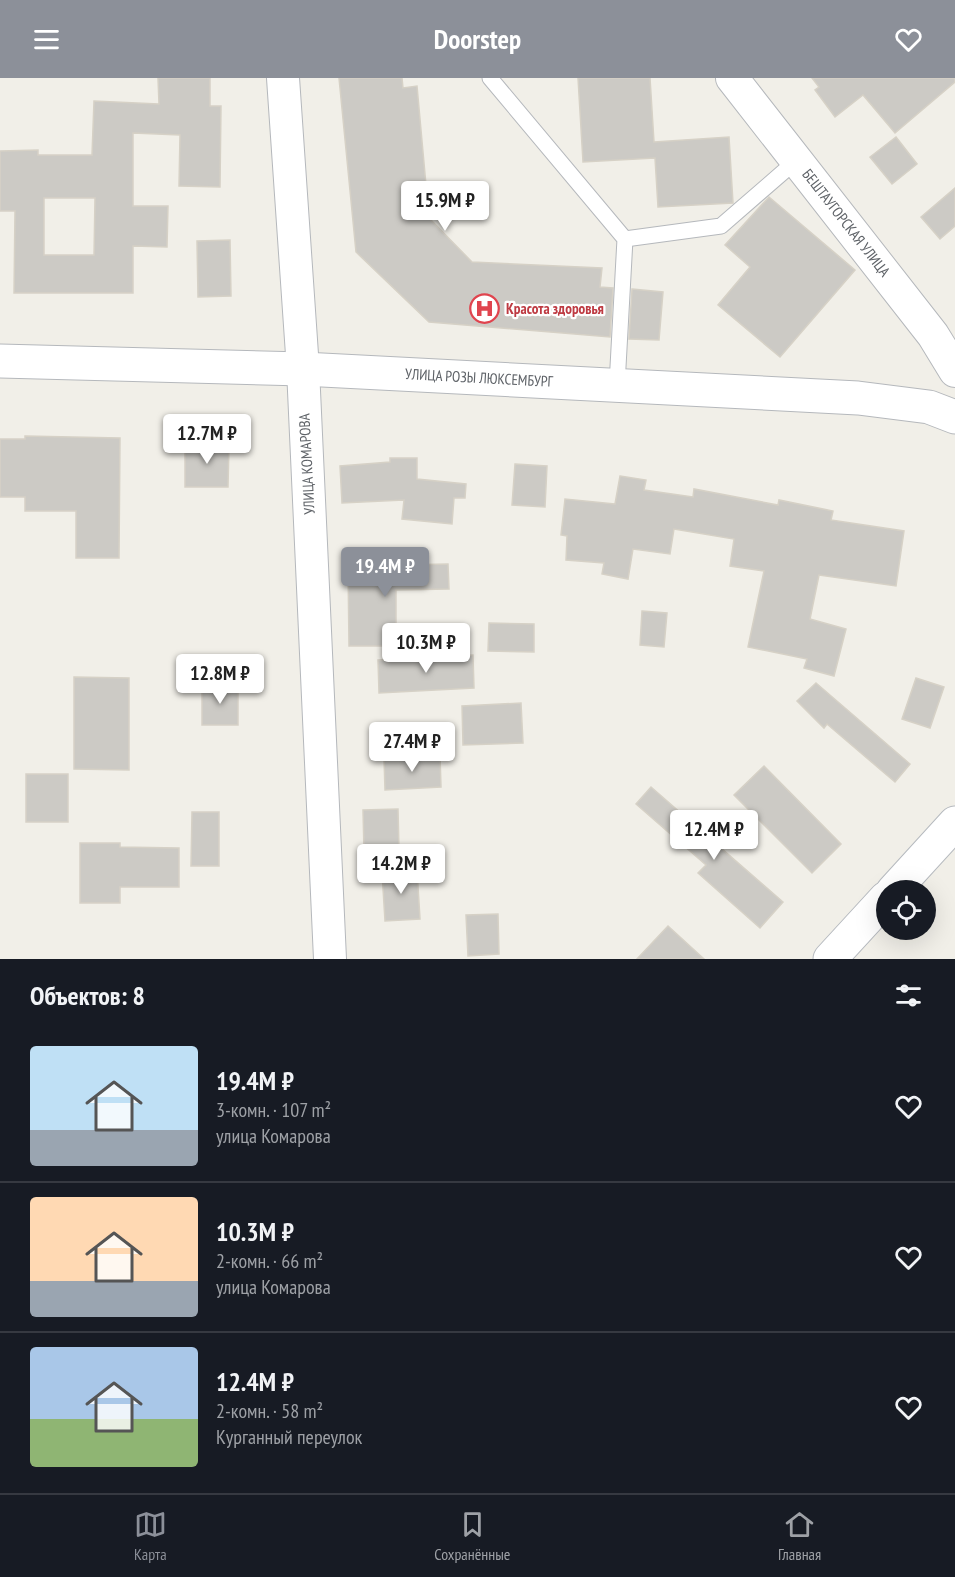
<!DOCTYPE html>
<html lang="ru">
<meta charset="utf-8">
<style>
:root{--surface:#171b24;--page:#242831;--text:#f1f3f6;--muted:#9ea1a6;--line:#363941;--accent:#8c9099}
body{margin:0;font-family:"PT Sans Narrow",sans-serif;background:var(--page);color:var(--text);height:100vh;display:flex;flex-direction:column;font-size:22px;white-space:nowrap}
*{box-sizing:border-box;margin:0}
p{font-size:20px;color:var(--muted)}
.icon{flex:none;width:33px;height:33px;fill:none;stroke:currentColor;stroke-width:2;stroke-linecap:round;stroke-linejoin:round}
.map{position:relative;height:881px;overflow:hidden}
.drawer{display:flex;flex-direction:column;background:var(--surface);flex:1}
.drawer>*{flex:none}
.controls{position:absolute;left:876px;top:802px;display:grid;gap:12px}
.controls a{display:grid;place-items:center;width:60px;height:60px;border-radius:50%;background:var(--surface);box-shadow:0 6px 24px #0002;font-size:30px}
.price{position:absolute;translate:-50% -51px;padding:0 14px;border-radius:6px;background:#fff;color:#222;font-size:20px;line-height:39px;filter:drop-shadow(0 2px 3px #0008)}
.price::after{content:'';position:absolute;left:50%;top:36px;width:18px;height:14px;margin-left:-9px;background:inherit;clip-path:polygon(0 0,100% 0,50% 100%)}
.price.current{background:var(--accent);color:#fff}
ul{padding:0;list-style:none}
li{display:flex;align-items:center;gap:18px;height:150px;padding:0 30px}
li+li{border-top:2px solid var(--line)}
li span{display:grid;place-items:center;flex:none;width:168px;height:120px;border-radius:6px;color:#555}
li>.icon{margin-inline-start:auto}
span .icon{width:72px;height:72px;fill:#fffc;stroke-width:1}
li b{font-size:26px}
h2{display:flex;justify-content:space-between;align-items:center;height:72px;padding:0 30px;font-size:26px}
header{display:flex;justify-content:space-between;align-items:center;height:78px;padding:0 30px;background:var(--accent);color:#fff;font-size:27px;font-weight:700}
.menu{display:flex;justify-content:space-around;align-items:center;height:84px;border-top:2px solid var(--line);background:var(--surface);font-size:16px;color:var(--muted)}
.menu a{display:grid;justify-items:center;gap:3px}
.menu .current{color:var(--accent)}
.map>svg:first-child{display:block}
.building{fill:#cccac5;stroke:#d6d1c6;stroke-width:1.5;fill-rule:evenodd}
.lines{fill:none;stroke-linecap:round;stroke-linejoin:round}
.service-casing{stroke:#b5b8bc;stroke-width:17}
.minor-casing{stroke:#b5b8bc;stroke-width:34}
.tertiary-casing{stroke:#b5b8bc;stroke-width:35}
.secondary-casing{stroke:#b6babf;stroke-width:35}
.service{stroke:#fff;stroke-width:15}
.minor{stroke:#fff;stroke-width:32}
.tertiary{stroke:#fff;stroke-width:33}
.secondary{stroke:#fff;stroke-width:33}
.labels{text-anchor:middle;stroke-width:4.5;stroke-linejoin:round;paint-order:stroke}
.street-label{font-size:15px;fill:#5f6368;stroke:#fff}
.health-label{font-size:15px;font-weight:bold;fill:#be3a42;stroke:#fff;text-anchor:start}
</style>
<header><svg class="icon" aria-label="menu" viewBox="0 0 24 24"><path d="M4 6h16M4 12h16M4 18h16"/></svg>Doorstep<svg class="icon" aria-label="heart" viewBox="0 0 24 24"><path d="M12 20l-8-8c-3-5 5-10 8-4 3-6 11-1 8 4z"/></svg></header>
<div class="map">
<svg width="955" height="881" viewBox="0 0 955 881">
<rect width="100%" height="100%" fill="#f1efe8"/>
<g class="building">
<path d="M158 0H210V28H221L220 109 179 108 180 57 133 55V128H168L167 169 133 168V215H14L15 133H0V73L38 72V77H92L94 23 159 26ZM44 120H95L94 177H44Z"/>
<polygon points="339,0 402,0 403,10 417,8 429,140 472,184 602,190 600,209 613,210 610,259 429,244 356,174"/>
<polygon points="578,0 650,0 654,64 729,59 733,125 658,129 655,80 583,84"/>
<polygon points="812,0 955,0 955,4 895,55 863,17 835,39 815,12 819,9"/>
<polygon points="896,59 917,86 892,106 870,79"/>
<polygon points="955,110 955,148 940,161 921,139"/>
<polygon points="769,119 855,192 780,279 718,227 750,189 725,167"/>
<polygon points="230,162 231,218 198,219 197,163"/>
<polygon points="632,211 663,214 659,262 629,261"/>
<polygon points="25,358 120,360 119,480 76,480 76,433 25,433 25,419 0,419 0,361 25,361"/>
<polygon points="185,366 229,366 228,409 185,409"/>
<polygon points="390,380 417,380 417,401 466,406 465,420 454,420 452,446 402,441 404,422 342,425 340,388 390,384"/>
<polygon points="515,386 547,388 545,429 512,427"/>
<polygon points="620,398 646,402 644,412 693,419 694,411 778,427 779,422 833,433 831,442 904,453 896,508 819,497 810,541 846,551 834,598 804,590 807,581 748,569 764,493 730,488 734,461 674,451 670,476 633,471 628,501 602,496 604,485 566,482 567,458 561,457 565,421 615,426"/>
<polygon points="448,486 449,511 396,512 396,568 349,568 348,488"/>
<polygon points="642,533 667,535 664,569 640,567"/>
<polygon points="489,545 534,546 534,574 488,573"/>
<polygon points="473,577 474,610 379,615 378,582"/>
<polygon points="74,599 129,600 129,692 74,691"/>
<polygon points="916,600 944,609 930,650 902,641"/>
<polygon points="816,605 910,686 895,704 827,646 824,650 797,623"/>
<rect x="202" y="607" width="36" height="40"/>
<polygon points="521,625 523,665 463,667 462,628"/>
<polygon points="440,677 441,709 385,712 384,680"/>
<polygon points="764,688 841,766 812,795 734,717"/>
<rect x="26" y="696" width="42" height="48"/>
<polygon points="651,709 783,824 760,850 698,795 706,787 636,726"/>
<polygon points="398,731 399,772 364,773 363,732"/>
<polygon points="192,734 219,734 219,788 191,788"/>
<polygon points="80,765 120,765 120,769 179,770 179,809 120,809 120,825 80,825"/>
<polygon points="417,792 420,841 385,843 382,794"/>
<polygon points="498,836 499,876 468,878 466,837"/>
<polygon points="668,848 704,881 637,881"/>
</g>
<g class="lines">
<defs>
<g id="service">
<polyline points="490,0 625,161 617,307"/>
<polyline points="625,161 721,148 797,82"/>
</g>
<g id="minor">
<polyline points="283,0 303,291 330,881"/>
<polyline points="732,0 933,257 955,293"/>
</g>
<polyline id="tertiary" points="0,283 303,291 858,320 929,329 955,339"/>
<g id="secondary">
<polyline points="893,813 955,745"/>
<polyline points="830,881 886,820"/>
</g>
</defs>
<use href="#service" class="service-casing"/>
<use href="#minor" class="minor-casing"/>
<use href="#tertiary" class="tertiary-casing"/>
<use href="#secondary" class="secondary-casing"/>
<use href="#service" class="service"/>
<use href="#minor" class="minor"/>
<use href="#tertiary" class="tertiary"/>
<use href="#secondary" class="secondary"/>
</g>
<defs>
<symbol id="hospital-ring" viewBox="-11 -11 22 22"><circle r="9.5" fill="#fff" stroke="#e0444e" stroke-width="1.5"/><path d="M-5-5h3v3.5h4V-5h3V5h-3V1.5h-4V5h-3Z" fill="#e0444e"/></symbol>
</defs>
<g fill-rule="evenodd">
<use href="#hospital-ring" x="468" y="214" width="33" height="33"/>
</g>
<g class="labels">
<g class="street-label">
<text transform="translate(846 145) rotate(52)" y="5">БЕШТАУГОРСКАЯ УЛИЦА</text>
<text transform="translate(479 300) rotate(3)" y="5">УЛИЦА РОЗЫ ЛЮКСЕМБУРГ</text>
<text transform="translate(307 386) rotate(-93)" y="5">УЛИЦА КОМАРОВА</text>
</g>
<g class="health-label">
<text x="506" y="236">Красота здоровья</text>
</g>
</g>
</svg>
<div class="controls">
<a><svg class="icon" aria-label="locate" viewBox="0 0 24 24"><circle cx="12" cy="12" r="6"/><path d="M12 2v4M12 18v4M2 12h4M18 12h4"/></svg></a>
</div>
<b class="price" style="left:445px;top:154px">15.9M ₽</b>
<b class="price" style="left:207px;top:387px">12.7M ₽</b>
<b class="price current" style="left:385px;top:520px">19.4M ₽</b>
<b class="price" style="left:426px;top:596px">10.3M ₽</b>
<b class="price" style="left:220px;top:627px">12.8M ₽</b>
<b class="price" style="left:412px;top:695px">27.4M ₽</b>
<b class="price" style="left:714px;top:783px">12.4M ₽</b>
<b class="price" style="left:401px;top:817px">14.2M ₽</b>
</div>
<section class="drawer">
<h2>Объектов: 8<svg class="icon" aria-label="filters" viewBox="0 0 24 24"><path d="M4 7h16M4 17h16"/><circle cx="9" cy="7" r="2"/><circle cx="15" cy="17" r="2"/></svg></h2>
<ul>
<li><span style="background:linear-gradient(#bfe0f5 70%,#9aa5b1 0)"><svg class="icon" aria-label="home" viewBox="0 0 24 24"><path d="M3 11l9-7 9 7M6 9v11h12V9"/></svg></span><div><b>19.4M ₽</b><p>3-комн. · 107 m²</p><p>улица Комарова</p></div><svg class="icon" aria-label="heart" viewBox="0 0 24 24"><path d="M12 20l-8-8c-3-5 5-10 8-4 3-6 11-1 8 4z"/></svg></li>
<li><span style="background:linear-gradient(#ffd9b3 70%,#9aa5b1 0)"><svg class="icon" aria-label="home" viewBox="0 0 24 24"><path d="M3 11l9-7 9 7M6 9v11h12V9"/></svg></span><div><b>10.3M ₽</b><p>2-комн. · 66 m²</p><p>улица Комарова</p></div><svg class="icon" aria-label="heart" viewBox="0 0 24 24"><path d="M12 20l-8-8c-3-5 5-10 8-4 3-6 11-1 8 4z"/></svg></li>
<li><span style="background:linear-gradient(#a9c7e8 60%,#8fb573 0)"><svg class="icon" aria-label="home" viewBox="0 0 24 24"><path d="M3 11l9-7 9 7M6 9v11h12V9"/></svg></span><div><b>12.4M ₽</b><p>2-комн. · 58 m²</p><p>Курганный переулок</p></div><svg class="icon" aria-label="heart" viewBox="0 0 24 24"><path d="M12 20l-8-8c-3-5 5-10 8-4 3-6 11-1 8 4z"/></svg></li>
</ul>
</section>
<nav class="menu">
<a class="current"><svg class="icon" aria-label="map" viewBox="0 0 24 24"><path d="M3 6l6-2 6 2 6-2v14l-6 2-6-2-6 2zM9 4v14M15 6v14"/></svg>Карта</a>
<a><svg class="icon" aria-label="saved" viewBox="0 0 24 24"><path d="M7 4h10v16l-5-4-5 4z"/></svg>Сохранённые</a>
<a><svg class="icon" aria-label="home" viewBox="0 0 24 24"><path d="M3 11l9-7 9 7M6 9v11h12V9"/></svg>Главная</a>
</nav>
